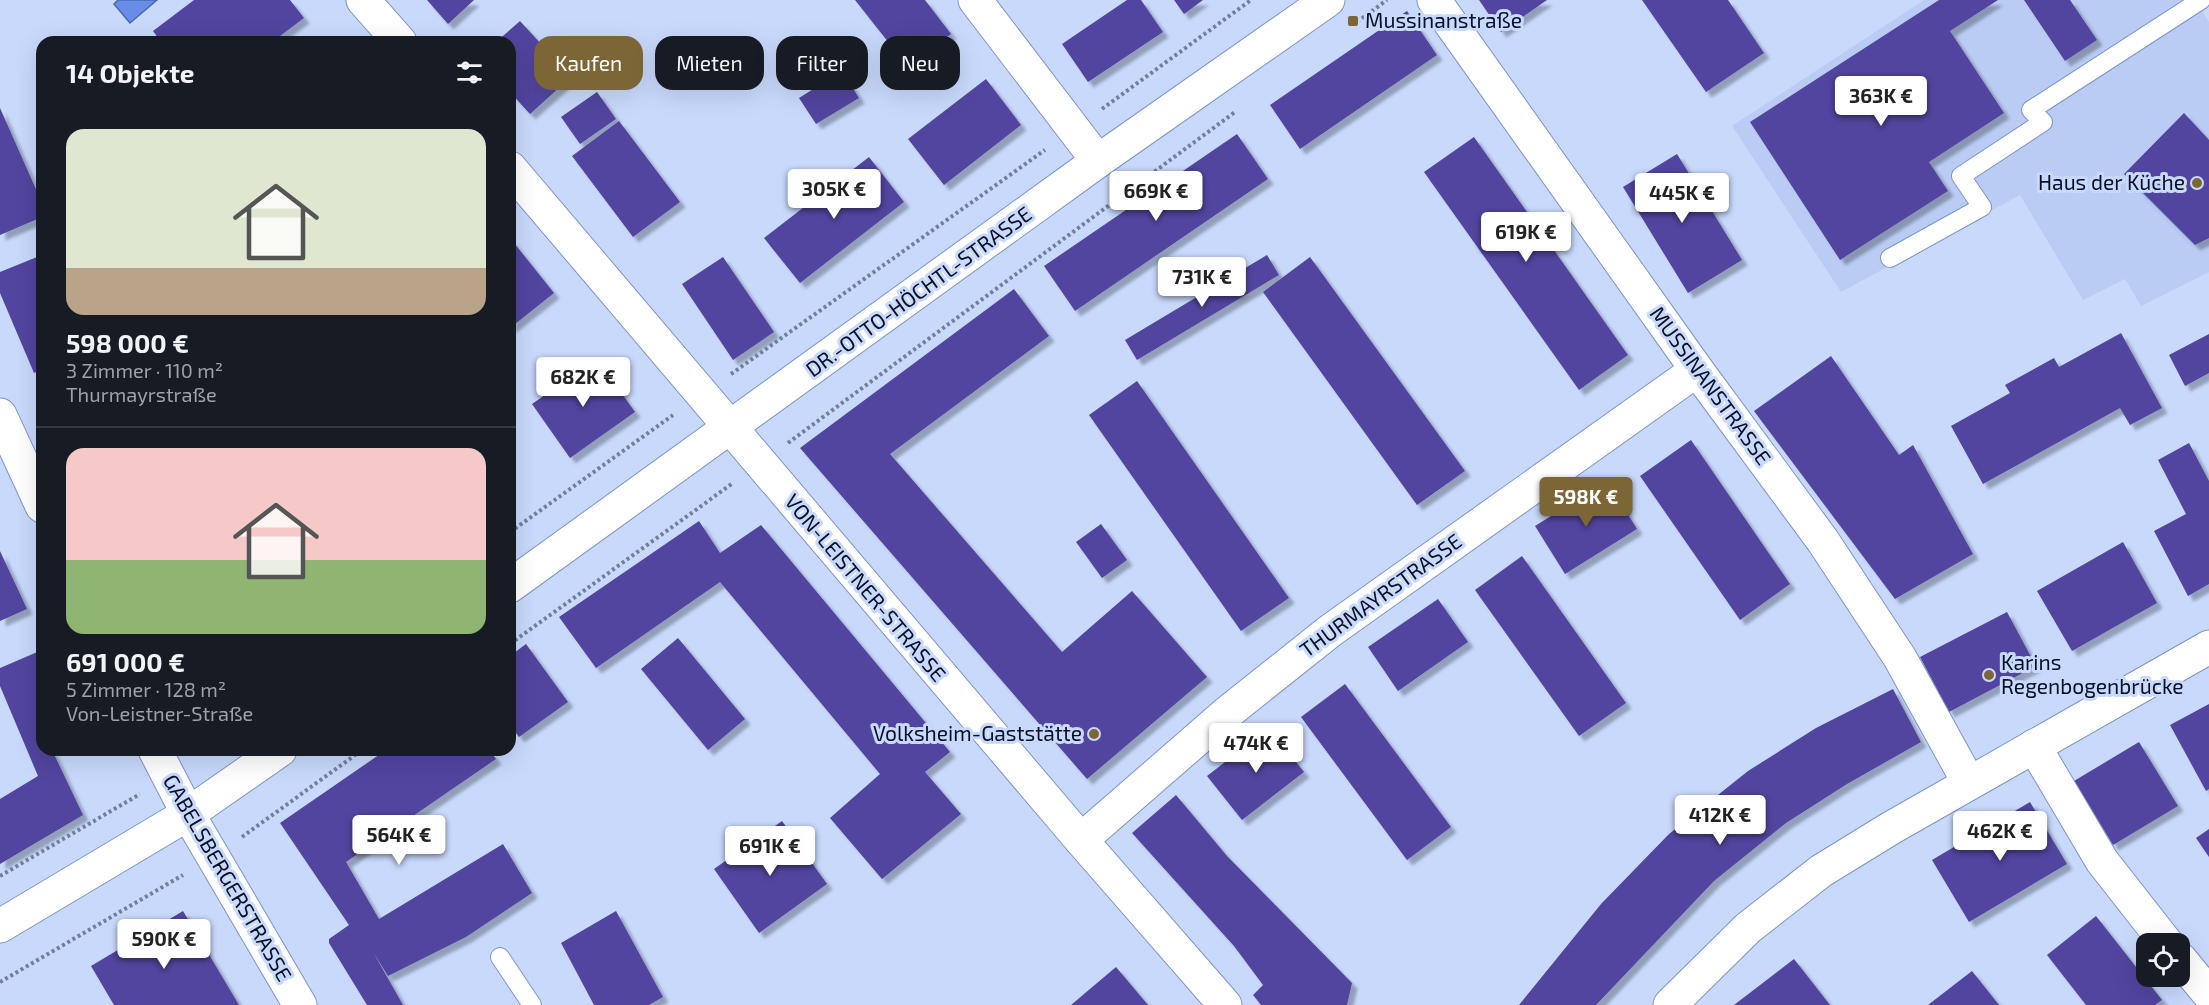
<!DOCTYPE html>
<html lang="de">
<meta charset="utf-8">
<style>
:root{--surface:#171b24;--page:#242831;--text:#f1f3f6;--muted:#9ea1a6;--line:#363941;--accent:#7c6635}
body{margin:0;font-family:"Exo 2",sans-serif;background:var(--page);color:var(--text);height:100vh;display:flex;flex-direction:column;font-size:22px;white-space:nowrap}
*{box-sizing:border-box;margin:0}
p{font-size:20px;color:var(--muted)}
.icon{flex:none;width:33px;height:33px;fill:none;stroke:currentColor;stroke-width:2;stroke-linecap:round;stroke-linejoin:round}
.map{position:relative;flex:1;overflow:hidden}
.drawer{position:absolute;left:36px;top:36px;width:480px;height:720px;display:flex;flex-direction:column;background:var(--surface);border-radius:18px;box-shadow:0 6px 24px #0002}
.drawer>*{flex:none}
.top-card{position:absolute;left:534px;top:36px;width:570px;height:54px;display:flex;gap:12px}
.buttons{position:absolute;left:2136px;top:933px;display:grid;gap:12px}
.buttons a{display:grid;place-items:center;width:54px;height:54px;border-radius:12px;background:var(--surface);box-shadow:0 6px 24px #0002;font-size:30px}
.price{position:absolute;translate:-50% -51px;padding:0 14px;border-radius:6px;background:#fff;color:#222;font-size:20px;line-height:39px;filter:drop-shadow(0 2px 3px #0008)}
.price::after{content:'';position:absolute;left:50%;top:36px;width:18px;height:14px;margin-left:-9px;background:inherit;clip-path:polygon(0 0,100% 0,50% 100%)}
.price.current{background:var(--accent);color:#fff}
ul{padding:0;list-style:none}
li{display:grid;align-content:center;gap:12px;height:318px;padding:0 30px}
li+li{border-top:2px solid var(--line)}
li span{display:grid;place-items:center;height:186px;border-radius:18px;color:#555}
li>.icon{margin-inline-start:auto}
span .icon{width:108px;height:108px;fill:#fffc;stroke-width:1}
li b{font-size:26px}
h2{display:flex;justify-content:space-between;align-items:center;height:72px;padding:0 30px;font-size:26px}
.tag{padding:0 21px;border-radius:18px;background:var(--surface);box-shadow:0 6px 24px #0002;font-size:21px;line-height:54px}
.tag.current{background:var(--accent);color:#fff}
.map>svg:first-child{display:block}
.built{fill:#baccf3}
.water{fill:#678de8;stroke:#4a68ae;stroke-width:1.5}
.building{fill:#51449f;filter:url(#shadow)}
.lines{fill:none;stroke-linecap:round;stroke-linejoin:round}
.service-casing{stroke:#7b94cb;stroke-width:20}
.minor-casing{stroke:#7b94cb;stroke-width:35}
.tertiary-casing{stroke:#7b94cb;stroke-width:35}
.path{stroke:#727f9c;stroke-width:4;stroke-dasharray:3 3;stroke-linecap:butt}
.service{stroke:#fff;stroke-width:18}
.minor{stroke:#fff;stroke-width:33}
.tertiary{stroke:#fff;stroke-width:33}
.poi-dot{fill:#7c6635;stroke:#c8d9fc;stroke-width:2}
.labels{text-anchor:middle;stroke-width:6;stroke-linejoin:round;paint-order:stroke}
.poi-label{font-size:21px;fill:#081025;stroke:#c8d9fc;text-anchor:start}
.street-label{font-size:21px;fill:#081025;stroke:#c8d9fc}
</style>
<div class="map">
<svg width="2209" height="1005" viewBox="0 0 2209 1005">
<defs>
<filter id="shadow"><feDropShadow dx="5.5" dy="5.5" stdDeviation="1.5" flood-color="#0004"/></filter>
</defs>
<rect width="100%" height="100%" fill="#c8d9fc"/>
<polygon class="built" points="1924,0 2196,0 2209,22 2209,272 2141,306 2125,279 2083,300 2020,195 1841,292 1732,126"/>
<polygon class="water" points="118,0 157,0 130,23 114,4"/>
<g class="building">
<polygon points="194,0 290,0 304,18 272,42 161,42 153,31"/>
<polygon points="427,0 474,0 448,24"/>
<polygon points="855,0 925,0 951,34 908,67"/>
<polygon points="1127,0 1141,0 1163,32 1088,82 1062,44"/>
<polygon points="1174,0 1203,0 1184,14"/>
<polygon points="1479,0 1547,0 1501,32"/>
<polygon points="1642,0 1728,0 1764,53 1706,92"/>
<polygon points="1939,0 1998,0 1950,31 2004,113 1929,162 1948,191 1840,260 1750,122"/>
<polygon points="2024,0 2070,0 2097,40 2065,61"/>
<polygon points="1407,11 1437,55 1300,149 1270,105"/>
<polygon points="520,21 571,77 530,114 510,92 510,42 496,42"/>
<polygon points="842,71 859,98 816,124 799,98"/>
<polygon points="986,79 1021,125 944,185 908,139"/>
<polygon points="597,92 616,119 580,144 561,117"/>
<polygon points="0,108 42,203 42,217 0,235"/>
<polygon points="2184,113 2209,140 2209,238 2195,245 2124,174"/>
<polygon points="619,121 680,202 633,237 572,156"/>
<polygon points="1237,134 1268,179 1075,311 1044,266"/>
<polygon points="1474,137 1628,355 1579,390 1424,172"/>
<polygon points="1677,154 1742,260 1688,293 1623,187"/>
<polygon points="869,157 904,202 800,283 764,238"/>
<polygon points="510,238 554,293 510,328"/>
<polygon points="42,255 42,369 34,373 0,293 0,272"/>
<polygon points="1267,255 1279,275 1137,360 1125,340"/>
<polygon points="723,257 774,332 733,360 682,284"/>
<polygon points="1310,257 1465,471 1417,505 1263,292"/>
<polygon points="1014,289 1049,336 890,454 1062,652 1132,591 1207,677 1087,779 800,448"/>
<polygon points="2121,333 2162,408 2130,425 2120,408 1983,484 1951,426 2010,393 2005,385 2054,358 2059,367"/>
<polygon points="2209,334 2209,373 2185,386 2169,355"/>
<polygon points="1831,356 1899,455 1913,445 1973,554 1895,599 1754,411"/>
<polygon points="597,359 635,412 570,458 532,404"/>
<polygon points="1137,381 1289,598 1241,631 1089,415"/>
<polygon points="1691,440 1790,584 1740,620 1640,476"/>
<polygon points="2189,443 2209,481 2209,584 2188,596 2154,531 2186,514 2158,460"/>
<polygon points="1607,481 1637,529 1565,574 1535,526"/>
<polygon points="699,521 720,553 761,525 950,752 925,772 961,814 882,879 830,818 880,774 720,582 596,668 559,617"/>
<polygon points="1101,524 1127,560 1102,578 1076,542"/>
<polygon points="2123,542 2157,603 2072,651 2037,591"/>
<polygon points="0,551 27,609 0,621"/>
<polygon points="1522,556 1626,703 1579,736 1475,590"/>
<polygon points="1438,599 1468,642 1398,691 1368,647"/>
<polygon points="2007,612 2036,666 1949,712 1920,657"/>
<polygon points="678,638 745,719 708,750 641,669"/>
<polygon points="526,644 568,702 519,737 510,725 510,656"/>
<polygon points="42,650 42,750 52,750 83,815 0,864 0,799 38,776 0,686 0,668"/>
<polygon points="1345,684 1451,827 1407,860 1301,717"/>
<polygon points="1893,689 1921,742 1847,784 1786,823 1714,881 1596,1005 1519,1005 1601,904 1669,834 1748,771 1816,728"/>
<polygon points="2209,704 2209,789 2206,791 2170,725"/>
<polygon points="1269,728 1304,772 1242,820 1207,776"/>
<polygon points="2139,742 2178,806 2113,845 2074,781"/>
<polygon points="386,750 489,750 496,759 346,862 379,919 503,844 532,893 466,937 388,976 373,952 403,1005 367,1005 329,943 329,939 349,925 280,823"/>
<polygon points="1176,795 1227,856 1352,983 1347,1005 1261,1005 1253,995 1263,985 1234,946 1132,833"/>
<polygon points="2030,802 2067,864 1969,922 1932,860"/>
<polygon points="782,821 827,884 759,933 714,869"/>
<polygon points="2209,829 2209,857 2196,838"/>
<polygon points="183,911 239,1005 114,1005 91,966"/>
<polygon points="616,911 663,997 649,1005 594,1005 561,943"/>
<polygon points="2096,916 2162,1000 2155,1005 2086,1005 2047,955"/>
<polygon points="1794,959 1830,1005 1734,1005"/>
<polygon points="1116,967 1148,1005 1071,1005"/>
<polygon points="1972,971 1999,1005 1928,1005"/>
</g>
<g class="lines">
<defs>
<g id="service">
<polyline points="1890,258 1982,207 1961,176 2043,122 2031,110 2201,0"/>
<polyline points="500,957 532,1005"/>
</g>
<g id="minor">
<polyline points="363,0 400,42"/>
<polyline points="975,0 1098,161"/>
<polyline points="1434,0 1697,370 1823,541 1900,658 1969,783"/>
<polyline points="510,168 1081,840 1225,1005"/>
<polyline points="2034,746 2102,861 2167,944"/>
<polyline points="188,814 300,1005"/>
<polyline points="1081,840 1227,713 1330,631 1697,370"/>
<polyline points="2180,959 2209,994"/>
<polyline points="1670,1005 1748,928 1821,871 1891,828 2209,647"/>
</g>
<g id="tertiary">
<polyline points="0,415 42,506"/>
<polyline points="510,586 1098,161 1328,0"/>
<polyline points="155,750 188,814"/>
<polyline points="0,926 188,814 280,750"/>
</g>
</defs>
<use href="#service" class="service-casing"/>
<use href="#minor" class="minor-casing"/>
<use href="#tertiary" class="tertiary-casing"/>
<g class="path">
<polyline points="1357,22 1387,0"/>
<polyline points="1102,109 1251,0"/>
<polyline points="731,374 1045,150"/>
<polyline points="788,443 1235,112"/>
<polyline points="510,532 673,415"/>
<polyline points="510,644 733,483"/>
<polyline points="242,837 362,750"/>
<polyline points="0,876 140,794"/>
<polyline points="0,982 183,875"/>
</g>
<use href="#service" class="service"/>
<use href="#minor" class="minor"/>
<use href="#tertiary" class="tertiary"/>
</g>
<g class="poi-dot">
<rect x="1347" y="15" width="12" height="12" rx="3"/>
<circle cx="2197" cy="183" r="6"/>
<circle cx="1989" cy="675" r="6"/>
<circle cx="1094" cy="734" r="6"/>
</g>
<g class="labels">
<g class="poi-label">
<text x="1365" y="28">Mussinanstraße</text>
<text x="2185" y="190" text-anchor="end">Haus der Küche</text>
<text x="2001" y="670">Karins<tspan x="2001" dy="24">Regenbogenbrücke</tspan></text>
<text x="1082" y="741" text-anchor="end">Volksheim-Gaststätte</text>
</g>
<g class="street-label">
<text transform="translate(919 292) rotate(-36)" y="7">DR.-OTTO-HÖCHTL-STRASSE</text>
<text transform="translate(1710 386) rotate(54)" y="7">MUSSINANSTRASSE</text>
<text transform="translate(865 588) rotate(50)" y="7">VON-LEISTNER-STRASSE</text>
<text transform="translate(1381 596) rotate(-36)" y="7">THURMAYRSTRASSE</text>
<text transform="translate(227 878) rotate(60)" y="7">GABELSBERGERSTRASSE</text>
</g>
</g>
</svg>
<div class="buttons">
<a><svg class="icon" aria-label="locate" viewBox="0 0 24 24"><circle cx="12" cy="12" r="6"/><path d="M12 2v4M12 18v4M2 12h4M18 12h4"/></svg></a>
</div>
<b class="price" style="left:1881px;top:127px">363K €</b>
<b class="price" style="left:834px;top:220px">305K €</b>
<b class="price" style="left:1156px;top:222px">669K €</b>
<b class="price" style="left:1682px;top:224px">445K €</b>
<b class="price" style="left:1526px;top:263px">619K €</b>
<b class="price" style="left:1202px;top:308px">731K €</b>
<b class="price" style="left:583px;top:408px">682K €</b>
<b class="price current" style="left:1586px;top:528px">598K €</b>
<b class="price" style="left:1256px;top:774px">474K €</b>
<b class="price" style="left:1720px;top:846px">412K €</b>
<b class="price" style="left:2000px;top:862px">462K €</b>
<b class="price" style="left:399px;top:866px">564K €</b>
<b class="price" style="left:770px;top:877px">691K €</b>
<b class="price" style="left:164px;top:970px">590K €</b>
<div class="top-card">
<a class="tag current">Kaufen</a>
<a class="tag">Mieten</a>
<a class="tag">Filter</a>
<a class="tag">Neu</a>
</div>
<section class="drawer">
<h2>14 Objekte<svg class="icon" aria-label="filters" viewBox="0 0 24 24"><path d="M4 7h16M4 17h16"/><circle cx="9" cy="7" r="2"/><circle cx="15" cy="17" r="2"/></svg></h2>
<ul>
<li><span style="background:linear-gradient(#dfe7d0 75%,#b9a48a 0)"><svg class="icon" aria-label="home" viewBox="0 0 24 24"><path d="M3 11l9-7 9 7M6 9v11h12V9"/></svg></span><div><b>598 000 €</b><p>3 Zimmer · 110 m²</p><p>Thurmayrstraße</p></div></li>
<li><span style="background:linear-gradient(#f6c9c9 60%,#8fb573 0)"><svg class="icon" aria-label="home" viewBox="0 0 24 24"><path d="M3 11l9-7 9 7M6 9v11h12V9"/></svg></span><div><b>691 000 €</b><p>5 Zimmer · 128 m²</p><p>Von-Leistner-Straße</p></div></li>
</ul>
</section>
</div>
